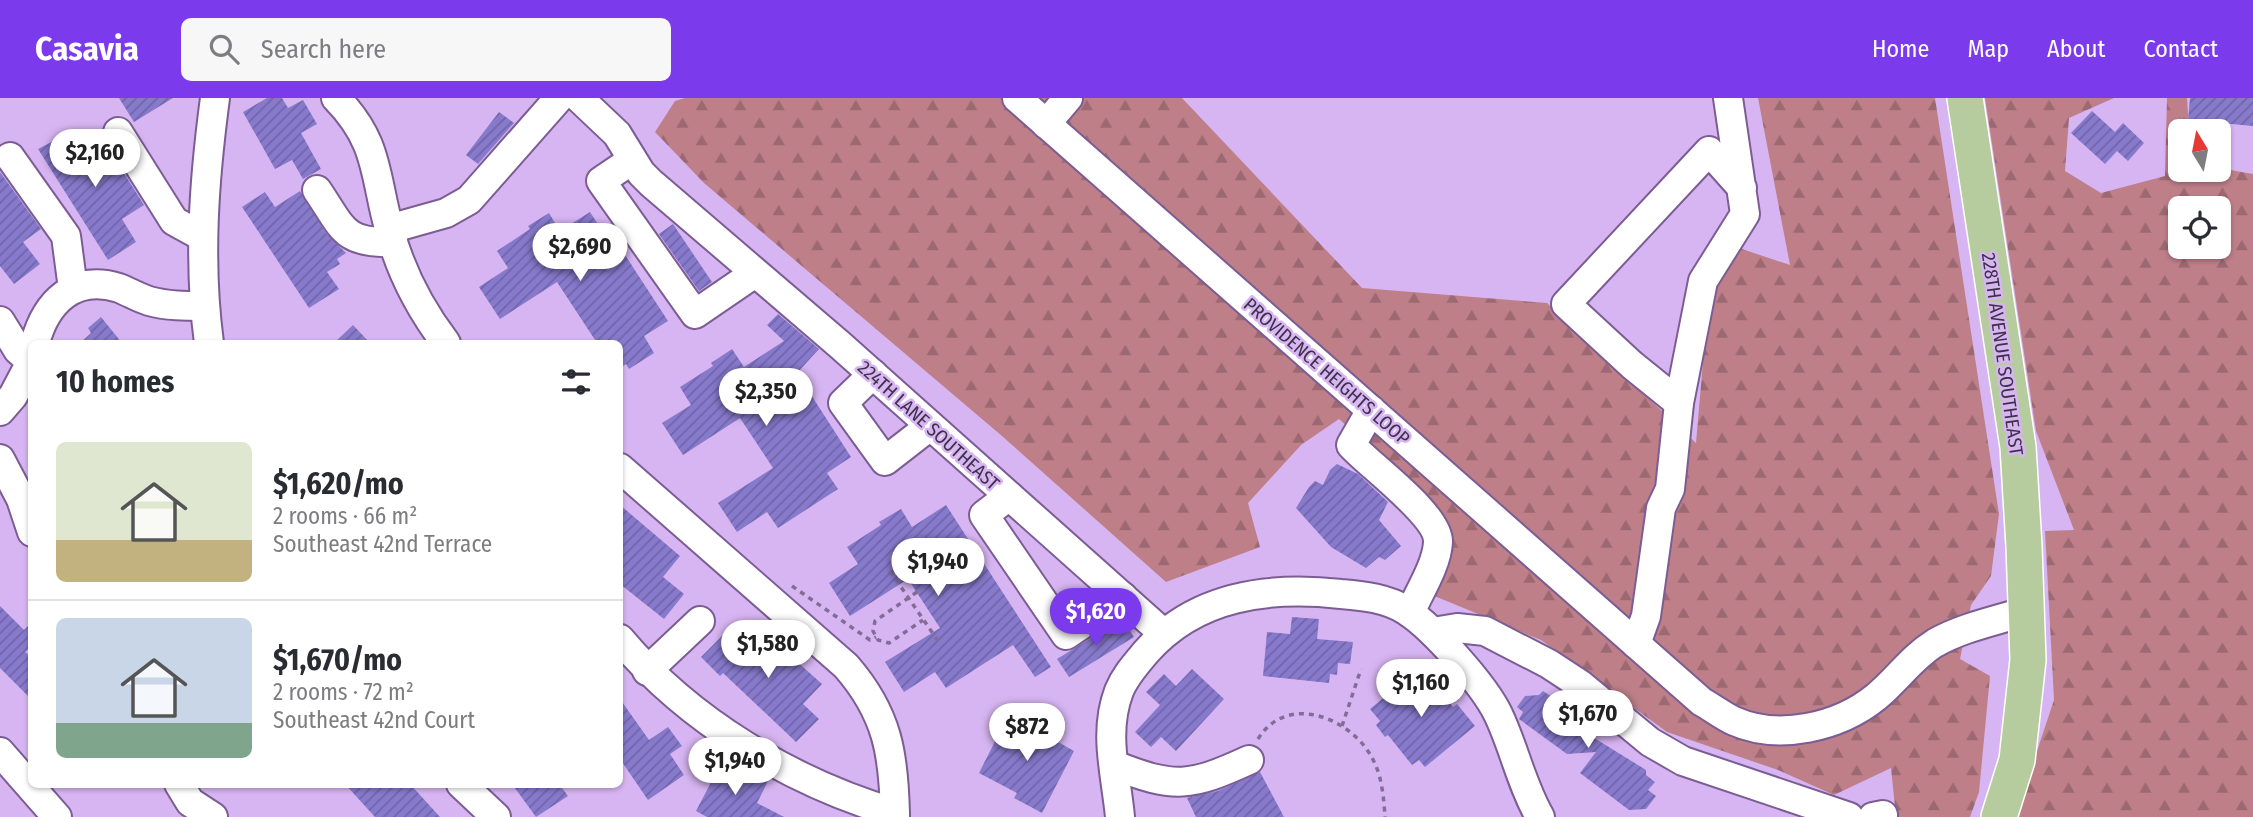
<!DOCTYPE html>
<meta charset="utf-8">
<style>
:root{--surface:#fff;--page:#f7f7f7;--text:#2b2b33;--muted:#7c7c81;--line:#e1e1e2;--accent:#7c3aed}
body{margin:0;font-family:"Fira Sans Condensed",sans-serif;background:var(--page);color:var(--text);height:100vh;display:flex;flex-direction:column;font-size:26px;white-space:nowrap}
*{box-sizing:border-box;margin:0}
p{font-size:23px;color:var(--muted)}
.icon{flex:none;width:38px;height:38px;fill:none;stroke:currentColor;stroke-width:2;stroke-linecap:round;stroke-linejoin:round}
.map{position:relative;flex:1;overflow:hidden}
.panel{position:absolute;left:28px;top:242px;width:595px;height:448px;display:flex;flex-direction:column;background:var(--surface);border-radius:10px;box-shadow:0 2px 5px #0004}
.panel>*{flex:none}
.needle{width:46px;rotate:350deg}
.buttons{position:absolute;left:2168px;top:21px;display:grid;gap:14px}
.buttons a{display:grid;place-items:center;width:63px;height:63px;border-radius:10px;background:var(--surface);box-shadow:0 2px 5px #0004;font-size:35px}
.price{position:absolute;translate:-50% -60px;padding:0 16px;border-radius:24px;background:#fff;color:#222;font-size:23px;line-height:46px;filter:drop-shadow(0 2px 4px #0008)}
.price::after{content:'';position:absolute;left:50%;top:42px;width:21px;height:16px;margin-left:-10px;background:inherit;clip-path:polygon(0 0,100% 0,50% 100%)}
.price.active{background:var(--accent);color:#fff}
ul{padding:0;list-style:none}
li{display:flex;align-items:center;gap:21px;height:175px;padding:0 28px}
li+li{border-top:2px solid var(--line)}
li span{display:grid;place-items:center;flex:none;width:196px;height:140px;border-radius:10px;color:#555}
li>.icon{margin-inline-start:auto}
span .icon{width:84px;height:84px;fill:#fffc;stroke-width:1}
li b{font-size:30px}
h2{display:flex;justify-content:space-between;align-items:center;height:84px;padding:0 28px;font-size:30px}
header{display:flex;align-items:center;gap:42px;box-sizing:border-box;height:98px;padding:0 35px;background:var(--accent);color:#fff}
header strong{font-size:33px}
nav{display:flex;gap:38px;margin-inline-start:auto;font-size:24px}
.search{width:490px;height:63px;background:var(--page);display:flex;align-items:center;gap:18px;box-sizing:border-box;padding:0 24px;border-radius:10px;color:var(--muted);font-size:26px}
.map>svg:first-child{display:block}
.forest{fill:url(#forest-firs);fill-rule:evenodd}
.building{fill:url(#building-hatch)}
.lines{fill:none;stroke-linecap:round;stroke-linejoin:round}
.minor-casing{stroke:#7b5d94;stroke-width:32}
.major-casing{stroke:#fff;stroke-width:38}
.path{stroke:#836d96;stroke-width:3.5;stroke-dasharray:5 5;stroke-linecap:butt}
.minor{stroke:#fff;stroke-width:28}
.major{stroke:#b6cc9e;stroke-width:35}
.labels{text-anchor:middle;stroke-width:5;stroke-linejoin:round;paint-order:stroke}
.street-label{font-size:19px;fill:#3e3149;stroke:#d7b5f2}
</style>
<header>
<strong>Casavia</strong>
<div class="search"><svg class="icon" aria-label="search" viewBox="0 0 24 24"><circle cx="10" cy="10" r="6"/><path d="M15 15l6 6"/></svg>Search here</div>
<nav><a>Home</a><a>Map</a><a>About</a><a>Contact</a></nav>
</header>
<div class="map">
<svg width="2253" height="719" viewBox="0 0 2253 719">
<defs>
<pattern id="forest-firs" width="22" height="20" patternUnits="userSpaceOnUse" patternTransform="scale(1.75)"><rect width="22" height="20" fill="#be7f89"/><path d="M5 1l3.5 6h-7zM16 11l3.5 6h-7z" fill="#9c6972"/></pattern>
<pattern id="building-hatch" width="6" height="6" patternUnits="userSpaceOnUse" patternTransform="scale(1.75)"><rect width="6" height="6" fill="#877acc"/><path d="M-1 1l2-2M0 6l6-6M5 7l2-2" fill="none" stroke="#7065a8"/></pattern>
</defs>
<rect width="100%" height="100%" fill="#d7b5f2"/>
<g class="forest">
<polygon points="685,0 1182,0 1362,190 1547,205 1696,345 1710,182 1730,147 1790,167 1758,0 1935,0 1999,416 1991,478 1971,507 1960,561 1990,578 1979,694 1970,719 1896,719 1891,670 1834,697 1778,672 1667,634 1541,542 1432,497 1448,437 1379,357 1339,321 1301,347 1248,405 1260,449 1166,484 1002,338 704,85 655,34 675,3"/>
<path d="M1985 0H2114L2069 20 2065 73 2101 95 2165 78 2167 0H2187L2189 33H2180V72L2219 70 2253 76V719H2015L2054 602 2045 433 2074 432 2036 333ZM2180 110H2219V149H2180Z"/>
</g>
<g class="building">
<polygon points="119,0 173,0 134,24"/>
<polygon points="267,0 282,0 288,10 303,2 317,26 301,35 321,71 303,81 292,62 275,71 243,14"/>
<polygon points="2190,0 2253,0 2253,28 2188,22"/>
<polygon points="2092,13 2115,34 2123,25 2144,45 2128,63 2117,53 2105,66 2071,35"/>
<polygon points="499,14 514,25 478,66 466,57"/>
<polygon points="75,32 86,50 102,40 144,107 122,121 136,144 108,162 38,51"/>
<polygon points="0,74 41,131 23,144 40,166 14,186 0,168"/>
<polygon points="300,93 326,135 346,155 337,161 340,166 327,174 339,191 309,210 242,109 265,94 275,109"/>
<polygon points="590,114 609,143 614,140 668,223 644,238 654,255 629,271 626,266 620,270 620,245 597,245 557,184 500,221 479,189 508,170 497,153 530,131 528,128 549,115 560,133"/>
<polygon points="673,126 712,184 699,193 659,136"/>
<polygon points="778,216 819,251 797,275 851,359 827,375 838,391 778,430 767,414 737,434 718,405 773,370 740,320 683,357 662,325 691,307 680,289 713,268 711,265 732,251 744,269 784,243 767,227"/>
<polygon points="101,219 122,245 80,245 91,235 88,230"/>
<polygon points="353,227 370,245 334,245"/>
<polygon points="1337,366 1358,376 1388,404 1379,422 1401,448 1385,462 1379,459 1366,470 1331,449 1296,410 1309,389 1315,383 1323,387 1330,372"/>
<polygon points="620,407 680,458 663,479 684,496 664,521 620,486"/>
<polygon points="946,407 1051,569 1035,579 1013,547 946,590 935,574 904,594 885,564 940,530 908,481 850,518 829,485 858,466 847,449 881,427 879,424 901,411 912,429"/>
<polygon points="0,508 24,532 32,524 32,547 25,554 32,560 32,602 0,570"/>
<polygon points="1292,519 1319,521 1317,541 1353,544 1350,566 1338,565 1337,577 1330,576 1329,585 1263,578 1267,534 1290,536"/>
<polygon points="1122,521 1134,539 1069,579 1057,561"/>
<polygon points="763,533 822,586 803,606 819,621 796,644 723,575 720,578 701,559 725,535 744,553"/>
<polygon points="1421,569 1453,609 1457,606 1475,628 1425,669 1419,662 1412,667 1388,637 1385,639 1376,627 1380,623 1370,611"/>
<polygon points="1192,571 1224,601 1176,653 1161,639 1151,649 1135,634 1160,607 1146,594 1164,576 1176,588"/>
<polygon points="1543,593 1552,599 1559,599 1583,617 1583,622 1591,629 1591,638 1646,672 1646,677 1655,684 1648,692 1656,698 1646,711 1629,712 1580,675 1596,654 1567,656 1519,621 1523,614 1517,609 1525,598 1539,597"/>
<polygon points="620,601 649,642 668,629 682,648 670,656 684,677 648,702 620,661"/>
<polygon points="1009,616 1074,653 1042,715 1014,700 1017,695 979,675"/>
<polygon points="742,670 768,683 757,705 784,719 707,719 696,713 717,673 735,683"/>
<polygon points="1260,674 1284,719 1196,719 1187,700 1218,693"/>
<polygon points="345,686 410,686 440,719 375,719"/>
<polygon points="512,686 559,686 568,698 536,719"/>
</g>
<g class="lines">
<defs>
<g id="minor">
<path d="M336 0C380 45 374 78 390 134 401 174 420 211 446 245"/>
<polyline points="579,0 617,36 641,75 651,85 840,247 1163,535"/>
<path d="M1017 0 1702 604C1713 610 1723 618 1734 623 1779 643 1839 629 1876 599 1897 582 1911 560 1935 545 1963 529 1996 523 2026 513"/>
<polyline points="1728,0 1745,116 1703,183 1679,305 1632,267 1566,206 1709,53 1742,90"/>
<polyline points="1046,26 1068,0"/>
<polyline points="118,34 174,123 203,139"/>
<polyline points="10,59 66,138 73,191"/>
<polyline points="632,62 601,83 695,216 755,175"/>
<path d="M317 92C343 130 343 146 393 144"/>
<polyline points="389,131 446,115 469,102 559,0"/>
<polyline points="0,223 18,252 32,264"/>
<path d="M35 245C46 204 74 176 119 190 129 194 139 200 149 203 167 208 186 208 204 208"/>
<path d="M209 245C198 163 204 82 215 0"/>
<polyline points="873,276 843,305 885,363 930,328"/>
<path d="M1371 312 1351 347C1370 368 1439 417 1438 444 1437 467 1419 494 1410 515"/>
<polyline points="0,313 13,298 32,262"/>
<polyline points="0,361 21,401 32,434"/>
<path d="M620 370 846 568C888 616 894 657 895 719"/>
<polyline points="1009,398 984,417 1066,537 1123,499"/>
<polyline points="1433,534 1457,530 1485,533 1549,566 1581,587 1650,644 1683,663 1849,719"/>
<path d="M620 541C690 624 791 684 895 715"/>
<polyline points="1636,546 1646,518 1661,410 1670,391 1679,305"/>
<polyline points="647,573 700,523"/>
<polyline points="0,654 57,719"/>
<path d="M1114 667C1175 691 1190 689 1249 662"/>
<polyline points="179,686 190,704 213,719"/>
<polyline points="461,686 496,719"/>
<path d="M1120 719C1116 676 1103 635 1119 593 1125 578 1136 566 1146 554 1196 497 1269 488 1341 496 1364 498 1387 500 1407 513 1433 530 1484 587 1498 616 1514 649 1521 686 1540 719"/>
<polyline points="1873,719 1883,717"/>
</g>
<polyline id="major" points="1965,0 2018,349 2024,448 2028,562 2017,662 1999,719"/>
</defs>
<use href="#minor" class="minor-casing"/>
<use href="#major" class="major-casing"/>
<g class="path">
<polyline points="890,473 938,543"/>
<polyline points="792,488 870,542 876,539"/>
<polyline points="917,494 875,523 873,533 878,542 889,545 923,522"/>
<polyline points="1342,628 1361,571"/>
<path d="M1258 641C1288 592 1357 622 1375 666 1382 680 1384 703 1385 719"/>
</g>
<use href="#minor" class="minor"/>
<use href="#major" class="major"/>
</g>
<g class="labels">
<g class="street-label">
<text transform="translate(2003 256) rotate(82)" y="7">228TH AVENUE SOUTHEAST</text>
<text transform="translate(1327 273) rotate(41)" y="7">PROVIDENCE HEIGHTS LOOP</text>
<text transform="translate(929 327) rotate(42)" y="7">224TH LANE SOUTHEAST</text>
</g>
</g>
</svg>
<div class="buttons">
<a><svg class="needle" viewBox="-14 -14 28 28"><path d="M0-13l5 13h-10z" fill="#e53935"/><path d="M0 13l5-13h-10z" fill="#7c7c81"/></svg></a>
<a><svg class="icon" aria-label="locate" viewBox="0 0 24 24"><circle cx="12" cy="12" r="6"/><path d="M12 2v4M12 18v4M2 12h4M18 12h4"/></svg></a>
</div>
<b class="price" style="left:95px;top:91px">$2,160</b>
<b class="price" style="left:580px;top:185px">$2,690</b>
<b class="price" style="left:766px;top:330px">$2,350</b>
<b class="price" style="left:938px;top:500px">$1,940</b>
<b class="price active" style="left:1096px;top:550px">$1,620</b>
<b class="price" style="left:768px;top:582px">$1,580</b>
<b class="price" style="left:1421px;top:621px">$1,160</b>
<b class="price" style="left:1588px;top:652px">$1,670</b>
<b class="price" style="left:1027px;top:665px">$872</b>
<b class="price" style="left:735px;top:699px">$1,940</b>
<section class="panel">
<h2>10 homes<svg class="icon" aria-label="filters" viewBox="0 0 24 24"><path d="M4 7h16M4 17h16"/><circle cx="9" cy="7" r="2"/><circle cx="15" cy="17" r="2"/></svg></h2>
<ul>
<li><span style="background:linear-gradient(#dfe7d0 70%,#c2b280 0)"><svg class="icon" aria-label="home" viewBox="0 0 24 24"><path d="M3 11l9-7 9 7M6 9v11h12V9"/></svg></span><div><b>$1,620/mo</b><p>2 rooms · 66 m²</p><p>Southeast 42nd Terrace</p></div></li>
<li><span style="background:linear-gradient(#c9d6e8 75%,#7fa58c 0)"><svg class="icon" aria-label="home" viewBox="0 0 24 24"><path d="M3 11l9-7 9 7M6 9v11h12V9"/></svg></span><div><b>$1,670/mo</b><p>2 rooms · 72 m²</p><p>Southeast 42nd Court</p></div></li>
</ul>
</section>
</div>
